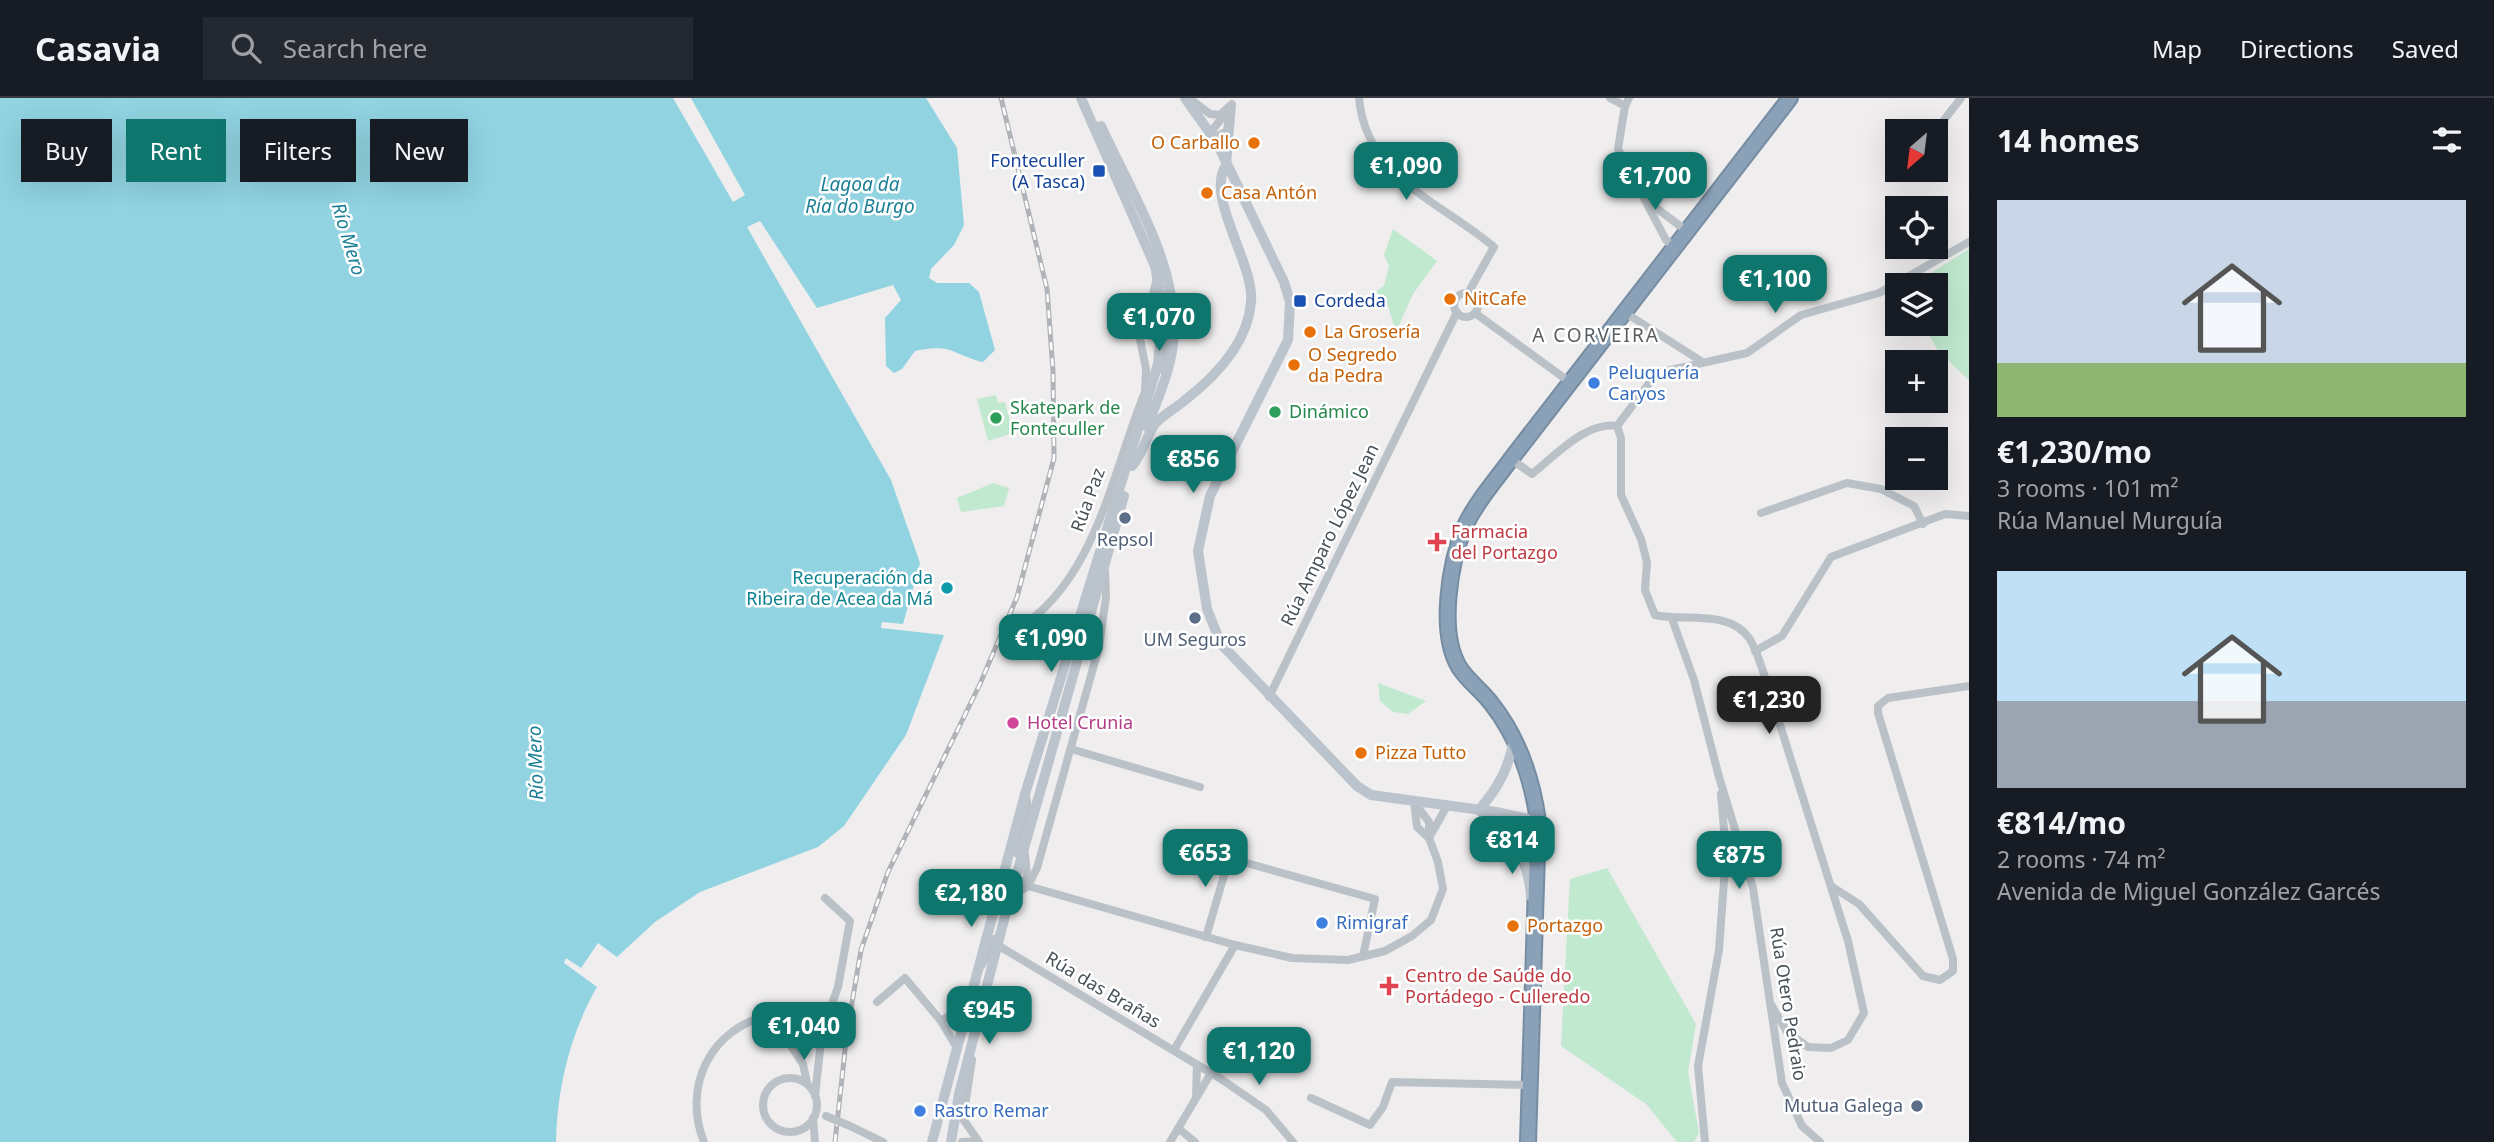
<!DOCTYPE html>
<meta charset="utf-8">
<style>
:root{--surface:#171b24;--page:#242831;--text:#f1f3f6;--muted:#9ea1a6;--line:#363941;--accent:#0f766e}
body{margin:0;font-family:"Noto Sans",sans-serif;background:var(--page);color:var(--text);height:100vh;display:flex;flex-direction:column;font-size:26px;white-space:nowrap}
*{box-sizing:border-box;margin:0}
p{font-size:23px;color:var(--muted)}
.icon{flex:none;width:38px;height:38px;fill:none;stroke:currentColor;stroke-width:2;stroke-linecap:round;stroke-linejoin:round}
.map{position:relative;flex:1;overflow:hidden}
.sheet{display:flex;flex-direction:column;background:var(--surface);width:525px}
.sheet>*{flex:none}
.hud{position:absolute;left:21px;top:21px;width:665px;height:63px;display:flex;gap:14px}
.needle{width:46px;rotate:208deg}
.tools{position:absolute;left:1885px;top:21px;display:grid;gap:14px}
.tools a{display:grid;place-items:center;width:63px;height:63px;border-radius:0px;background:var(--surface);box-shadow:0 7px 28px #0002;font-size:35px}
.price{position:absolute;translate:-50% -60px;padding:0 16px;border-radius:14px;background:var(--accent);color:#fff;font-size:23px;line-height:46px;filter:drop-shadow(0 2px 4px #0008)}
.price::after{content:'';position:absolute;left:50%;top:42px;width:21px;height:16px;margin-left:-10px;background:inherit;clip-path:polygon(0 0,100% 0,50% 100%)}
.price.current{background:#222;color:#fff}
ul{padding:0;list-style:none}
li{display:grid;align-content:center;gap:14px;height:371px;padding:0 28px}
li span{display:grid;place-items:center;height:217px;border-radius:0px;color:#555}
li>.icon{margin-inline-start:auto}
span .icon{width:126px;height:126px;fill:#fffc;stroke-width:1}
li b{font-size:30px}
h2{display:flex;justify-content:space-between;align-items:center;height:84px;padding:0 28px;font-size:30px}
.pill{padding:0 24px;border-radius:0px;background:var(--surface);box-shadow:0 7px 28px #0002;font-size:24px;line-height:63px}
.pill.current{background:var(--accent);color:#fff}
header{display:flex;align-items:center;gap:42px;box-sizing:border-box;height:98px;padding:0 35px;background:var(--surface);border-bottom:2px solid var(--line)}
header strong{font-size:33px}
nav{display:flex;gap:38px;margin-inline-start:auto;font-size:24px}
.search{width:490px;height:63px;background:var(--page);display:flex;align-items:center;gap:18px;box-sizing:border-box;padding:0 24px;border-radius:0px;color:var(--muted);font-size:26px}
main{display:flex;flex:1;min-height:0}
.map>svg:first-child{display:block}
.green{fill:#c0e9cf}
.water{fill:#91d3e1}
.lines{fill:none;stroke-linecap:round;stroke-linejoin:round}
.highway-casing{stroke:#758ca2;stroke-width:18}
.street{stroke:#bac2c8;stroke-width:8}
.secondary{stroke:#bbc4cd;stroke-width:10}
.highway{stroke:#8aa1b7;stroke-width:14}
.rail-casing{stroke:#b0b3b7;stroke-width:5}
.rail{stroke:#fff;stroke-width:2.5;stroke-dasharray:8;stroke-linecap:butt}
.street-bridge{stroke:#bac2c8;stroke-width:8}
.food-dot{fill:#e8710a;stroke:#fff;stroke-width:2.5}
.transit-dot{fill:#1a4fb4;stroke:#fff;stroke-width:2.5}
.shop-dot{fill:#3f7fe0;stroke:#fff;stroke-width:2.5}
.leisure-dot{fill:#2e9e5b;stroke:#fff;stroke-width:2.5}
.service-dot{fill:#5c6f8a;stroke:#fff;stroke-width:2.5}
.health-dot{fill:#e0444e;stroke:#fff;stroke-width:2.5}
.culture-dot{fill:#0f9aa8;stroke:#fff;stroke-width:2.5}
.hotel-dot{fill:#d1479c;stroke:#fff;stroke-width:2.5}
.labels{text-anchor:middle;stroke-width:5;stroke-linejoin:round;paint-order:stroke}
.food-label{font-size:18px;fill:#c56008;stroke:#fff;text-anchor:start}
.transit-label{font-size:18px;fill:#164399;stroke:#fff;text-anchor:end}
.shop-label{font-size:18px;fill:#366cbe;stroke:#fff;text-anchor:start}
.leisure-label{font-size:18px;fill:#27864d;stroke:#fff;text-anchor:start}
.street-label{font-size:18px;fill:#475158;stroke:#fff}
.health-label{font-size:18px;fill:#be3a42;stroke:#fff;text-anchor:start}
.service-label{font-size:18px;fill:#4e5e75;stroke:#fff}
.culture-label{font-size:18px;fill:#0d838f;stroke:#fff;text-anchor:end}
.hotel-label{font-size:18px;fill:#b23c85;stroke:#fff;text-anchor:start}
.water-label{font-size:19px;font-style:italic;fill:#1c8097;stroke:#fff}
.neighbourhood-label{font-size:19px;letter-spacing:2px;fill:#5a5e61;stroke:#fff}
</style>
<header>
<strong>Casavia</strong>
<div class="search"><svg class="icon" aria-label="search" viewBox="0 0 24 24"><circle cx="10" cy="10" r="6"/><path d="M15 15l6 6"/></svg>Search here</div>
<nav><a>Map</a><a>Directions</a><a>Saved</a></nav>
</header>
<main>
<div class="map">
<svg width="1969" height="1044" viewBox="0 0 1969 1044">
<rect width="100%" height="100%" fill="#efeded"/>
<g class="green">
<polygon points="1393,131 1437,163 1413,196 1396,234 1388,208 1376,193 1384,188 1389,168 1384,157"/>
<polygon points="1969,151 1969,282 1939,254 1922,226 1936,226 1936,187 1912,187"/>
<polygon points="996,297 998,305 1005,304 1013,335 988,343 977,301"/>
<polygon points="993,385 1009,390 1004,408 961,414 957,400"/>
<polygon points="1378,585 1426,603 1408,616 1393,614 1380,603"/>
<polygon points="1607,770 1696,926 1688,974 1699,1035 1694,1044 1677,1044 1646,1006 1561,948 1570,781"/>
</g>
<path class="water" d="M0 0H673L733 104 745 97 691 0H926L957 50 964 127 954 147 931 171 929 180 937 185H969L979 194 995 252 983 264C951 256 953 245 915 253L902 271 894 275 886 268 885 220 901 202 893 187 817 210 760 123 747 129 891 382 920 465 903 526 882 524 881 530 944 537 906 637 844 728 818 749 700 794 655 824 617 859 598 845 581 870 566 860 564 865 597 889C570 936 557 990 556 1044H0Z"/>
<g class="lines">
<defs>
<path id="highway" d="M1528 1044 1538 723C1532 680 1518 639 1491 605 1481 592 1467 582 1459 569 1438 534 1450 463 1465 428 1476 404 1496 382 1511 361L1790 0"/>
</defs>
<use href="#highway" class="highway-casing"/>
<g class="street">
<polyline points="1189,0 1210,16 1220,17 1232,6 1227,66"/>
<path d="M1359 0C1366 80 1441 104 1494 149L1468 195"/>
<polyline points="1610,0 1625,8"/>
<polyline points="1629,0 1625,8 1618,51 1666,142 1675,150"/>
<polyline points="1944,22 1961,0"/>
<polyline points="1228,25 1227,33 1218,38 1210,35 1229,11"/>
<polyline points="1651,106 1688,134"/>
<circle cx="1466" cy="207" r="12"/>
<polyline points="1624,214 1701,263"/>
<polyline points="1475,215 1571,285"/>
<polyline points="1142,228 1155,222 1168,229 1164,273"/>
<polyline points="1142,228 1151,238 1160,241 1168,222 1166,208"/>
<polyline points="1617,328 1657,275 1747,255 1801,217 1879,195 1969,144"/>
<path d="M1511 361 1532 376C1555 358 1586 323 1617 328L1621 340V397L1641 441 1647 464 1645 492 1655 517C1684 524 1729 511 1749 540 1756 550 1760 565 1764 576L1848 843 1864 915 1848 942 1831 950 1808 949 1787 934 1772 908"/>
<polyline points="1761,415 1847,385 1881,391 1914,408 1923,426"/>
<polyline points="1672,521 1694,582 1719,679 1753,790 1782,985 1802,1028 1820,1044"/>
<path d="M1016 532C1096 484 1112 374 1145 294L1146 271 1140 241 1157 181"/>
<polyline points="1755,553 1782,538 1831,459 1945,416 1969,418"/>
<polyline points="1269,599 1457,214"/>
<polyline points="1071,651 1200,689"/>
<polyline points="1414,704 1429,724 1429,740"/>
<polyline points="1430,738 1447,708"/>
<polyline points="1018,756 1028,710 1026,697"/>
<polyline points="1025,756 1028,788"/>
<polyline points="1013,786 1022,782 1028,788 1019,794 1015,784 1014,782"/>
<polyline points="1028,788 1235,847 1292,860 1348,862 1385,853 1412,838 1431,822 1443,791 1438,764 1429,740 1417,729 1414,704"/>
<polyline points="1028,788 1037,770 1099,549 1106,499 1105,473"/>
<polyline points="1831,788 1859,806 1923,878 1940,882 1953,873 1953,861 1878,615 1878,608 1888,600 1969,588"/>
<polyline points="1206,839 1225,774 1236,762 1375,801 1363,858"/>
<polyline points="994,845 1221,981 1266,1012 1293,1044"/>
<polyline points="982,867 995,841"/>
<polyline points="877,904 905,880 941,923"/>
<polyline points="957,950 941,923 969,904"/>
<polyline points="1174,952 1235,847"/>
<polyline points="972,962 963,1021 979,1044"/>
<circle cx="790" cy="1007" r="27"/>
<polyline points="815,998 822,934 838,889 850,823 825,800"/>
<polyline points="1196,999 1197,967"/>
<polyline points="1311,1000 1370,1027 1383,1009 1392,984 1528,987"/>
<polyline points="813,1020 815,1044"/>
<polyline points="850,1028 883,1044"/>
<polyline points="1178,1030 1195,1044"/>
<path d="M704 1044C682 989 710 930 770 917L803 966 807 985"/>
<polyline points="962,1044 977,1043"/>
<polyline points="1170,1044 1211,975"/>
<polyline points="1705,1044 1698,968 1719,852 1726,755 1721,696"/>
</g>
<g class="secondary">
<polyline points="1185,0 1217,45 1284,184 1290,204 1288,242 1210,398 1198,453 1207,511 1221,546 1357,688 1371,697 1496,714 1538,723"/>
<path d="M1101 28C1130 92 1174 159 1174 231 1174 265 1159 298 1147 329"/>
<path d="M1132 368C1143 355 1146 339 1155 326 1162 317 1176 310 1184 303 1215 279 1248 245 1251 204 1255 166 1203 96 1227 66"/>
<path d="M1479 712C1498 690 1509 670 1514 641"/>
<path d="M1481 714C1512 737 1528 759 1531 798"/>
<polyline points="932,1044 1025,696 1158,266 1163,211 1155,168 1081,0"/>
<polyline points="951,1044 959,996 1006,814 1124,398"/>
</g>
<use href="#highway" class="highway"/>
<defs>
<polyline id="rail" points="835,1044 847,934 861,852 888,774 980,586 1017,499 1054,360 1053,273 1047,191 1001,0"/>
</defs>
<use href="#rail" class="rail-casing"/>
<use href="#rail" class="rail"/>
<polyline class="street-bridge" points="826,1018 850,1028"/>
</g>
<g class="food-dot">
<circle cx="1254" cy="45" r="7"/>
<circle cx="1207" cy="95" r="7"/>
<circle cx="1450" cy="201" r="7"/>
<circle cx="1310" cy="234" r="7"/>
<circle cx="1294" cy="267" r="7"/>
<circle cx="1361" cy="655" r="7"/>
<circle cx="1513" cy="828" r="7"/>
</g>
<g class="transit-dot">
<rect x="1092" y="66" width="14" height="14" rx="3.5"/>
<rect x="1293" y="196" width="14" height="14" rx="3.5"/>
</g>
<g class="shop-dot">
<circle cx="1594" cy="285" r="7"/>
<circle cx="1322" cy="825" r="7"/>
<circle cx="920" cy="1013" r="7"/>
</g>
<g class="leisure-dot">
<circle cx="1275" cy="314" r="7"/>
<circle cx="996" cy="320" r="7"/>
</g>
<g class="service-dot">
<circle cx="1125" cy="420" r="7"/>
<circle cx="1195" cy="520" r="7"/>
<circle cx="1917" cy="1008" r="7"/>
</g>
<g class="health-dot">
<path d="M1433.5 433.5h7v7h7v7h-7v7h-7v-7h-7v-7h7z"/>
<path d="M1385.5 877.5h7v7h7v7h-7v7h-7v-7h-7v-7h7z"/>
</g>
<circle class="culture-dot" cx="947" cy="490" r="7"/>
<circle class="hotel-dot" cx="1013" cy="625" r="7"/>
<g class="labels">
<g class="food-label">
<text x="1240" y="51" text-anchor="end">O Carballo</text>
<text x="1221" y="101">Casa Antón</text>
<text x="1464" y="207">NitCafe</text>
<text x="1324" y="240">La Grosería</text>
<text x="1308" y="263">O Segredo<tspan x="1308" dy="21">da Pedra</tspan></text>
<text x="1375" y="661">Pizza Tutto</text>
<text x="1527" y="834">Portazgo</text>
</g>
<g class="transit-label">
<text x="1085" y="69">Fonteculler<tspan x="1085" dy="21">(A Tasca)</tspan></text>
<text x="1314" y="209" text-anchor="start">Cordeda</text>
</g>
<g class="shop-label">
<text x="1608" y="281">Peluquería<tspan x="1608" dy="21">Caryos</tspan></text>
<text x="1336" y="831">Rimigraf</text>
<text x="934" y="1019">Rastro Remar</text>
</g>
<g class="leisure-label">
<text x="1010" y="316">Skatepark de<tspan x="1010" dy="21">Fonteculler</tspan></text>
<text x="1289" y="320">Dinámico</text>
</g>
<g class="street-label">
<text transform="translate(1088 402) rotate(-70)" y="6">Rúa Paz</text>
<text transform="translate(1330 437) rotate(-64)" y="6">Rúa Amparo López Jean</text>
<text transform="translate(1103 892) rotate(31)" y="6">Rúa das Brañas</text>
<text transform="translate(1788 906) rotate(81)" y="6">Rúa Otero Pedraio</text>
</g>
<g class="health-label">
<text x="1451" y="440">Farmacia<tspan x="1451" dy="21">del Portazgo</tspan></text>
<text x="1405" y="884">Centro de Saúde do<tspan x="1405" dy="21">Portádego - Culleredo</tspan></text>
</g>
<g class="service-label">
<text x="1125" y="448">Repsol</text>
<text x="1195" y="548">UM Seguros</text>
<text x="1903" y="1014" text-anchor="end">Mutua Galega</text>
</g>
<g class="culture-label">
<text x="933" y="486">Recuperación da<tspan x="933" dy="21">Ribeira de Acea da Má</tspan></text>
</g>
<g class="hotel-label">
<text x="1027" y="631">Hotel Crunia</text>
</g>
<g class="water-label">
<text x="860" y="93">Lagoa da<tspan x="860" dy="22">Ría do Burgo</tspan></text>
<text transform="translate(349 141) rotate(73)" y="7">Río Mero</text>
<text transform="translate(535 665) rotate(-92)" y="7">Río Mero</text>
</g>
<g class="neighbourhood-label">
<text x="1596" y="244">A CORVEIRA</text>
</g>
</g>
</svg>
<div class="tools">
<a><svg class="needle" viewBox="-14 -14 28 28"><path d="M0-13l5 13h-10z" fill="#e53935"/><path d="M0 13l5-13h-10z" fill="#9ea1a6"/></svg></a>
<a><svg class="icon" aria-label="locate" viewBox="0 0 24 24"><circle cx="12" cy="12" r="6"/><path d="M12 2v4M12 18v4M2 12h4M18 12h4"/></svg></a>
<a><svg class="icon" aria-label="layers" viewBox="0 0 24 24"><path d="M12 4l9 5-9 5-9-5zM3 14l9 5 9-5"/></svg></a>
<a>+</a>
<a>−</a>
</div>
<b class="price" style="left:1406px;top:104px">€1,090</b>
<b class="price" style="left:1655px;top:114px">€1,700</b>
<b class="price" style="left:1775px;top:217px">€1,100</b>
<b class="price" style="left:1159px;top:255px">€1,070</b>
<b class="price" style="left:1193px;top:397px">€856</b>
<b class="price" style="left:1051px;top:576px">€1,090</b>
<b class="price current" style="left:1769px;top:638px">€1,230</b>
<b class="price" style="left:1512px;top:778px">€814</b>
<b class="price" style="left:1205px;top:791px">€653</b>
<b class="price" style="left:1739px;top:793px">€875</b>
<b class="price" style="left:971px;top:831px">€2,180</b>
<b class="price" style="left:989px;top:948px">€945</b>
<b class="price" style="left:804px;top:964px">€1,040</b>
<b class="price" style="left:1259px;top:989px">€1,120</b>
<div class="hud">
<a class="pill">Buy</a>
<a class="pill current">Rent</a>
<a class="pill">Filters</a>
<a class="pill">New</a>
</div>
</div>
<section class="sheet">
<h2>14 homes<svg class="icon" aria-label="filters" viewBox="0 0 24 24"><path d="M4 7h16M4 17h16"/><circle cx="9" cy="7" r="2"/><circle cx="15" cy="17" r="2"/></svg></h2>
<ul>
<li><span style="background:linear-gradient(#c9d6e8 75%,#8fb573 0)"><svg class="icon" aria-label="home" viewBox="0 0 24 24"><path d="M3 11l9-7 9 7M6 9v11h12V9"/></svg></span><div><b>€1,230/mo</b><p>3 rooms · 101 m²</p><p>Rúa Manuel Murguía</p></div></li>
<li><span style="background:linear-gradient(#bfe0f5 60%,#9aa5b1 0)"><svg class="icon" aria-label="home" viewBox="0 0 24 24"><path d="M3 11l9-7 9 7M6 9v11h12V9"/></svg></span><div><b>€814/mo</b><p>2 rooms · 74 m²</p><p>Avenida de Miguel González Garcés</p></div></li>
</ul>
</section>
</main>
